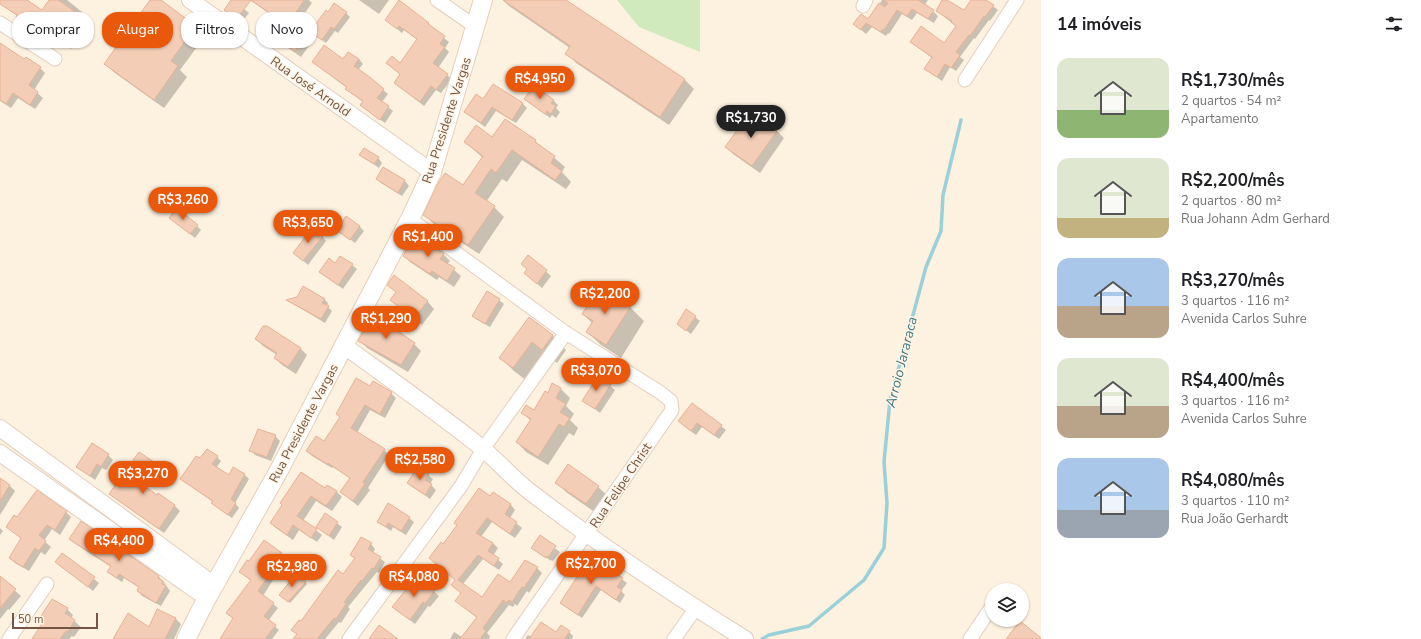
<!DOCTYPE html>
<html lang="pt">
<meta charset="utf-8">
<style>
:root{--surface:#fff;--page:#f6f6f6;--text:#202124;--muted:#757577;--accent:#ea580c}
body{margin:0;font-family:"Nunito Sans",sans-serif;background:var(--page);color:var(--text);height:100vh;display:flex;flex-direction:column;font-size:15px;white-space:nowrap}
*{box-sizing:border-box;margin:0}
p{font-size:13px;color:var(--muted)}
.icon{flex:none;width:22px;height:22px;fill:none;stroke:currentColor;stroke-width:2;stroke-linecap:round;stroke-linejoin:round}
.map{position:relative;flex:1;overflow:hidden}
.sheet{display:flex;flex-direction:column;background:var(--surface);width:380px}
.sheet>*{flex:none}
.hud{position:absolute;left:12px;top:12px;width:380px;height:36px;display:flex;gap:8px}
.buttons{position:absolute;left:985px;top:583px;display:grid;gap:8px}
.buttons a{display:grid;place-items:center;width:44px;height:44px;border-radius:50%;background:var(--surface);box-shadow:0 1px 3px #0004;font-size:20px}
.scale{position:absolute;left:12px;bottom:10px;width:86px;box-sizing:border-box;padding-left:4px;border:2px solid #745546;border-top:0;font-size:11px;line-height:14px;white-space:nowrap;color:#745546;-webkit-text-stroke:3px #fff5e6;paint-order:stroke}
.price{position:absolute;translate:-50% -34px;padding:0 9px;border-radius:14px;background:var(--accent);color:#fff;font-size:13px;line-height:26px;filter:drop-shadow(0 1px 2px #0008)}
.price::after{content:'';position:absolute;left:50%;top:24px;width:12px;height:9px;margin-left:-6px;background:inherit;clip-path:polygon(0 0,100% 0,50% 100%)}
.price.selected{background:#222;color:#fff}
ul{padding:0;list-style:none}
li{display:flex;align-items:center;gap:12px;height:100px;padding:0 16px}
li span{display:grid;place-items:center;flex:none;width:112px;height:80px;border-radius:12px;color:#555}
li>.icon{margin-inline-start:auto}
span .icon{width:48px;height:48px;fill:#fffc;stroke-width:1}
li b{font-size:17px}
h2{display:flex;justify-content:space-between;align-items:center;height:48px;padding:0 16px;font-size:17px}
.chip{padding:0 14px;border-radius:16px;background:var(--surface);box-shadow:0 1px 3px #0004;font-size:14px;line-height:36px}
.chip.selected{background:var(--accent);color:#fff}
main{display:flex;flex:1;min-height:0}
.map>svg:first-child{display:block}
.green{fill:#d1eabd}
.shadow{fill:#0003}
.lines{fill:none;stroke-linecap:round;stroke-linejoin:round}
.stream{stroke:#99d0d9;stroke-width:3.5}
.building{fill:#f3cdb5;stroke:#e7b295}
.minor-casing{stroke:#e3cebe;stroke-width:15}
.tertiary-casing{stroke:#e3cebe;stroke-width:18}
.secondary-casing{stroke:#e8cfba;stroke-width:20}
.minor{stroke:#fff;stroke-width:13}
.tertiary{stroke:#fff;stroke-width:16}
.secondary{stroke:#fff;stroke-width:18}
.labels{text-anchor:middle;stroke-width:3;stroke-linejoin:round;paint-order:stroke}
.street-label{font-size:13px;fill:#745546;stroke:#fff5e6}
.water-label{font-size:14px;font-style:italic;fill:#3c7782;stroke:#fff5e6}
</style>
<main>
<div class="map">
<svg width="1041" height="639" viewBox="0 0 1041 639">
<rect width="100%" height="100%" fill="#fdf1df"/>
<polygon class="green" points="617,0 700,0 700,52 639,27"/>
<g class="shadow">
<polygon points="0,0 29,0 28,2 42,12 50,0 67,0 82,12 72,26 81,34 71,49 53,38 51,41 22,22 17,17 18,16 0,4"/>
<polygon points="152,0 159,0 196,26 205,36 180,70 187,77 164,108 115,73 105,64"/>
<polygon points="233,0 249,13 241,23 225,10"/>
<polygon points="250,0 309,0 312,3 302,17 314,27 328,13 346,13 350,17 338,33 335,31 326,43 316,36 301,57 268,34 262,28 271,15"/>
<polygon points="359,0 389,0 379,14"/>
<polygon points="503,0 564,0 685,80 694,89 669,125 576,63 567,53 570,48 509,6"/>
<polygon points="882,0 928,0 924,6 933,11 938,16 934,23 917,13 912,20 902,14 889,34 888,33 886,36 872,27 866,34 859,28 868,21"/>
<polygon points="944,0 965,12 973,0 984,0 998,10 990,21 989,20 975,39 974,38 960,57 964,60 956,71 950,67 942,81 925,69 932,58 911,42 944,44 957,27 937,11"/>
<polygon points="399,2 429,24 433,29 449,42 445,48 449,52 438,68 452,79 441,93 436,90 424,106 395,83 401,75 392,67 400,64 418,40 404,30 402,33 386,20"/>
<polygon points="0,44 25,60 40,68 45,73 34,90 43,98 35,109 18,98 11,108 0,101"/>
<polygon points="359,59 363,64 358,70 370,79 388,94 382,102 393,111 385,123 365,109 361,105 363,102 351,93 347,89 347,88 313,62"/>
<polygon points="494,85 523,104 527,108 516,123 496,111 485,127 465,112 484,101"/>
<polygon points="525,99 553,100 558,105 556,108 560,112 556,118 552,115 550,118"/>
<polygon points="777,131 784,138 760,173 733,154 726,147"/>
<polygon points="492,139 535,141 565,167 562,172 571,182 566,189 522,160 507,182 502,179 486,202 494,207 504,217 479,254 435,225 425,215 464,187 483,158 465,142"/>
<polygon points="361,155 378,158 382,163 379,168"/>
<polygon points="384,168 405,181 409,186 402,196 381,183 377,179"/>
<polygon points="326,221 359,226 364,231 355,243"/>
<polygon points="175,222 197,226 201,230 195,238"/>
<polygon points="322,236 326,241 308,265 299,257"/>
<polygon points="443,254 450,261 447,264 461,276 454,287 439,277 437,280 410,262 404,256"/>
<polygon points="528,256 551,276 542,288 525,273 528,269"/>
<polygon points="335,264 352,265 357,269 343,289 325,276"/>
<polygon points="389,285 427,301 434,309 422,325 391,300 397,293"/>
<polygon points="324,299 328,303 327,306 332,311 325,323 292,303 288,300"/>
<polygon points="499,300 504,304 490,327 478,320 473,316"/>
<polygon points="630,307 644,321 621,358 601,345 587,332 593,324 583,314"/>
<polygon points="695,317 700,321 691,334 678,324"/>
<polygon points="529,319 553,336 566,350 557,363 546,355 527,381 514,371 500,357"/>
<polygon points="256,339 300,348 307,355 296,374 282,365 275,358 277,355 263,346"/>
<polygon points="360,340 414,344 421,351 408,372 367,348"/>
<polygon points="599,377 615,390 600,413 584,400"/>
<polygon points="553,385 561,389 570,398 566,406 574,414 570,420 578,428 574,436 569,433 548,465 526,452 517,442 531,421 523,413 534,411 548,394"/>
<polygon points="370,387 391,393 396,398 385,418 370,410 357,433 384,450 389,455 368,488 370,490 358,506 341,492 351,479 333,467 332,468 312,456 307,451 325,442"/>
<polygon points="692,404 726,430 719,439 702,427 696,435 684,426"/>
<polygon points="275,436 280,441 271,461 255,455 251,450"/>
<polygon points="92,445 108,455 113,460 106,470 102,468 95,480 77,467"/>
<polygon points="139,453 153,463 159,469 145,488 174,505 180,511 164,533 116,499 140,466 134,460"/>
<polygon points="217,457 221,461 216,468 229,476 233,468 245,475 249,479 235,503 239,508 232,518 217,507 213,503 213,502 186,483 200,460"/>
<polygon points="428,475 433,479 430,484 436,490 430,499 408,483"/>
<polygon points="0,479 10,486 15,491 0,515"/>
<polygon points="556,482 598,487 608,496 596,513 566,492"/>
<polygon points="326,489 336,491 342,497 332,511 316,501 303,521 316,530 322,535 317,542 299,530 293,540 276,528 271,523 283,505"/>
<polygon points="490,497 511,505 515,510 510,518 522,528 515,538 492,522 481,537 493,543 498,548 493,556 503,564 499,570 483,559 463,584 482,599 510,584 525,562 537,568 542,573 529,593 527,591 517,606 515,604 513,607 509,605 487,633 490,636 489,639 450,639 454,632 462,637 477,618 456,601 462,593 452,585 456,580 444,546"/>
<polygon points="66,512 71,517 60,535 52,529 44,541 51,547 45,555 41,552 29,571 15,563 10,558 22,539 7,527 17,519"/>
<polygon points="326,515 342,527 334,540 317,527"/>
<polygon points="409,518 414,522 406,535 393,527 391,531 378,522"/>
<polygon points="81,523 159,577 163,581 170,591 161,606 142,596 138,591 140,588 124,578 122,582 113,576 109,572 111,567 74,543 70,539"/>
<polygon points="0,528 3,531 0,535"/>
<polygon points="540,537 560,552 553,561 551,560 551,561 533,548"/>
<polygon points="371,544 375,549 373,553 385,562 379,573 377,572 348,607 350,609 341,623 339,622 325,639 295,639 298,635 293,630 301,623 343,576 355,559 351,555"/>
<polygon points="62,554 99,583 93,591 56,562"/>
<polygon points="281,554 286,558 272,578 273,580 263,596 278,608 268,621 279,630 272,639 221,639 234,619 227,613 251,581 241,572"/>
<polygon points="616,575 627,583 621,591 625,595 620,603 601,590 582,618 561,603"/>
<polygon points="417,577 439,596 430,607 428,606 415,624 393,607"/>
<polygon points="0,578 21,596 9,610 8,609 0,619"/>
<polygon points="305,582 307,584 290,603 282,597"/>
<polygon points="67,609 73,615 71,618 81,627 74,637 72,636 69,639 33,639"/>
<polygon points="158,610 176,619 181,624 174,639 115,639 149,628"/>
<polygon points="569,632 573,636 572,639 525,639 528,635 532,637"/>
</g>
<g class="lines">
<polyline class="stream" points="762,639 769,635 809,626 864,580 884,548 887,503 884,462 890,400 926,267 941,231 943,195 961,120"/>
</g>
<g class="building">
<polygon points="0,0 27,0 42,10 49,0 58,0 74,11 66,21 77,28 65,45 48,33 45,36 28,26 16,17 17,15 0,4"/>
<polygon points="150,0 161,0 196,26 171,61 178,66 154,100 104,64"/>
<polygon points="231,0 304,0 296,12 314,25 295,51 261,28 271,14 251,0 236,20 224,10"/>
<polygon points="399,0 429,23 428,24 445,36 440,44 445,47 433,63 448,74 436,90 431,86 420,102 394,83 400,74 386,63 392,56 400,63 417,39 399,26 397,29 385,20"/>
<polygon points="503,0 566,0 685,79 660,117 565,54 570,46"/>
<polygon points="883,0 918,0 934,10 928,19 912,9 907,16 897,10 884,30 883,29 881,32 866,23 861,30 853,24 861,14 868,19 879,3 885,7 888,3"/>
<polygon points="942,0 947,0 964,10 971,0 986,0 994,5 985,17 984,16 970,36 969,35 956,52 960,55 951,68 945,64 937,77 924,69 932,57 910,42 921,26 944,43 956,26 951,22 952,21 936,11"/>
<polygon points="334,3 347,12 334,29 331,27 322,40 310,32 326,10 328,12"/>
<polygon points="0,43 24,59 26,57 41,67 29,85 38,92 30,105 13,93 6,104 0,100"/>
<polygon points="324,45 343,59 348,52 359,59 354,66 371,78 384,89 377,98 389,106 380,120 360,105 363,101 345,89 347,87 312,62"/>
<polygon points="493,84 523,103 512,120 492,107 481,123 464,112 476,94 483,99"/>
<polygon points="534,85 554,100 551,103 556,106 551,114 547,111 545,114 524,99"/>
<polygon points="750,112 777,131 752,166 725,147"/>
<polygon points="505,119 536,140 535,142 555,156 551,163 562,171 555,180 512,150 496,173 491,169 475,193 495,206 468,245 423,215 437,185 445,173 463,185 483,156 464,142 476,125 492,137"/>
<polygon points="364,148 379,157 374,164 359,155"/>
<polygon points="383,167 405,180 398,193 376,179"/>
<polygon points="177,208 198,225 190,234 169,218"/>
<polygon points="330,214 342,222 346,216 360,226 350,240 324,221"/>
<polygon points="312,228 323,236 303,261 293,253"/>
<polygon points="416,233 444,254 440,259 455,268 447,281 432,271 430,274 403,256"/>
<polygon points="528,255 547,270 537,284 524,273 527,269 521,264"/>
<polygon points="340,256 353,264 338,285 319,272 329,258 335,263"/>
<polygon points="394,275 428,301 414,318 390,300 396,292 387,285"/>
<polygon points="303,286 325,299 322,303 329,306 321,319 286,300 297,297"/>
<polygon points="600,286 631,306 606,345 586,332 593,321 582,314"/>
<polygon points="487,291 500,299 485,324 472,316"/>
<polygon points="686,309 696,316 686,331 677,324"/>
<polygon points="373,314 415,343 401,365 358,341"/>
<polygon points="529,317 553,335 542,350 532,342 513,368 499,358"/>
<polygon points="263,326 267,326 301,348 288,367 274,358 277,353 255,339"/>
<polygon points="598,376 611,384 595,409 582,401"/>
<polygon points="356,378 370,386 373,381 392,392 380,414 365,405 351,428 385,449 363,482 365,484 353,501 340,492 350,478 328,463 327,464 306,451 316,436 324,441 340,417 336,414"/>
<polygon points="552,383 561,388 556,398 566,404 560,412 570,418 564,427 559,424 538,457 516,442 531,419 521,413 526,405 534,410 545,391 548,393"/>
<polygon points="692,403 722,425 714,435 697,423 691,431 678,421"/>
<polygon points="258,429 276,435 267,457 249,451"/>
<polygon points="92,443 109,454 101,467 97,464 90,476 76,467"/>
<polygon points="207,449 218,456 212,464 229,475 233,467 245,474 231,499 236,503 228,515 211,503 213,501 180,479 196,456 200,458"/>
<polygon points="139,452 154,462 140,483 157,495 158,493 175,505 159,529 109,494 120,478 127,483 140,465 133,460"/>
<polygon points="568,464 599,486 586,504 555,483"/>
<polygon points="418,467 429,474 425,480 432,484 425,495 407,483"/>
<polygon points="301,472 325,488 327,485 337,491 326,506 311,496 297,516 317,529 311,538 293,525 287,535 270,523 282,505 280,503"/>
<polygon points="0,478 10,485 0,501"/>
<polygon points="479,488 490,496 493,492 511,504 505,514 517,522 510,534 487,518 476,533 493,543 488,551 499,558 494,566 478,555 458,580 482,597 498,574 510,582 525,560 538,567 524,588 522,587 512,602 509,600 507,603 503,600 483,628 486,631 480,639 460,639 477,617 455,601 461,593 451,585 455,580 429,558 441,542 443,544 457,525 454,523"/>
<polygon points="37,490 67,511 55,530 47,525 39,535 46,541 39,551 35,548 23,567 9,558 21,538 6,527 14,515 17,517"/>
<polygon points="388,503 410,517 401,531 388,523 386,527 377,522"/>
<polygon points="325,513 338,522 329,536 316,527"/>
<polygon points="81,521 159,576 158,578 163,581 162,584 166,586 156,603 137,591 139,587 119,574 117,578 107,572 111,566 69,539"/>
<polygon points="540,535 556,546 548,558 547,556 546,558 531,548"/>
<polygon points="361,537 372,543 368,549 381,557 374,569 372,568 362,581 361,580 344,602 346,604 336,619 334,618 317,639 293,639 297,634 291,630 299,620 301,621 338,570 343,574 355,558 350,555"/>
<polygon points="264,540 282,553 268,573 270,574 258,591 274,603 264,616 276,625 265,639 220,639 233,618 226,613 251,580 239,572 247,560 249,561"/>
<polygon points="62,553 95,577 88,587 55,562"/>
<polygon points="587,555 615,575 616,573 623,578 617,587 622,590 616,600 596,586 578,615 560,603 579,574 576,571"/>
<polygon points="296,574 306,582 288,602 279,595"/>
<polygon points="0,576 16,589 0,608"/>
<polygon points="417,576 435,590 425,604 423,602 410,620 392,607"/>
<polygon points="52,599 68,608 65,613 75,620 68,632 66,631 60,639 32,639 43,622 39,619"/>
<polygon points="157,609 176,618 165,639 113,639 128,613 149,627"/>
<polygon points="1020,621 1041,638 1041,639 1006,639"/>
<polygon points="541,622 556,632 561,625 570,631 565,638 566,639 529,639"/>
<polygon points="379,625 398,639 369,639"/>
</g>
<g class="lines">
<defs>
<g id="minor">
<polyline points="437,0 476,27"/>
<polyline points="863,6 866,0"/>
<polyline points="0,23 55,59"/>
<polyline points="965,80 1017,0"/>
<polyline points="410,219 566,333 661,393 671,401 672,410 513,639"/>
<polyline points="9,639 47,584"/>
<polyline points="349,639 461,486 483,449 566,333"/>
<polyline points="674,639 696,608"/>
<polyline points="970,639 991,608"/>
</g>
<g id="tertiary">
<polyline points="190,0 432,172"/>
<path d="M343 345C390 379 437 412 482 448 498 461 512 478 529 491 598 544 671 593 745 639"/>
<polyline points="0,428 214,585"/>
<polyline points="0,453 207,598"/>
</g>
<polyline id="secondary" points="186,639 207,598 278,472 410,219 432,172 483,0"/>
</defs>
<use href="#minor" class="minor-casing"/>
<use href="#tertiary" class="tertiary-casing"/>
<use href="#secondary" class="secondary-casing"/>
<use href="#minor" class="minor"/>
<use href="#tertiary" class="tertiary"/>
<use href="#secondary" class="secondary"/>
</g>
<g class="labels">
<g class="street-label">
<text transform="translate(311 86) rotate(35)" y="5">Rua José Arnold</text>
<text transform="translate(446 120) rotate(-72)" y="5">Rua Presidente Vargas</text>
<text transform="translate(303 423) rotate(-62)" y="5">Rua Presidente Vargas</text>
<text transform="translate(620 485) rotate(-56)" y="5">Rua Felipe Christ</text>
</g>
<g class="water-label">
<text transform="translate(901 362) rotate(-76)" y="5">Arroio Jararaca</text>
</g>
</g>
</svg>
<div class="buttons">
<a><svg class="icon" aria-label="layers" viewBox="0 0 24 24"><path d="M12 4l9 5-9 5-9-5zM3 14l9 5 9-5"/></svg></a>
</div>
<div class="scale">50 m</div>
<b class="price" style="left:540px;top:100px">R$4,950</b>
<b class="price selected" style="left:751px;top:139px">R$1,730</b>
<b class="price" style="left:183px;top:221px">R$3,260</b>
<b class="price" style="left:308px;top:244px">R$3,650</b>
<b class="price" style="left:428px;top:258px">R$1,400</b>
<b class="price" style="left:605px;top:315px">R$2,200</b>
<b class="price" style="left:386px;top:340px">R$1,290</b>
<b class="price" style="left:596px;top:392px">R$3,070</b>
<b class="price" style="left:420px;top:481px">R$2,580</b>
<b class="price" style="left:143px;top:495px">R$3,270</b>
<b class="price" style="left:119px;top:562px">R$4,400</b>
<b class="price" style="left:591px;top:585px">R$2,700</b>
<b class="price" style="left:292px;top:588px">R$2,980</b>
<b class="price" style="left:414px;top:598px">R$4,080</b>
<div class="hud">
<a class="chip">Comprar</a>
<a class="chip selected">Alugar</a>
<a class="chip">Filtros</a>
<a class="chip">Novo</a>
</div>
</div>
<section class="sheet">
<h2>14 imóveis<svg class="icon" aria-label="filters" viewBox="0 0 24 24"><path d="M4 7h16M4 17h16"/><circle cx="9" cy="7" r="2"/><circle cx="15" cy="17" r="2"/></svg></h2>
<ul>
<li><span style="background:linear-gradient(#dfe7d0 65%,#8fb573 0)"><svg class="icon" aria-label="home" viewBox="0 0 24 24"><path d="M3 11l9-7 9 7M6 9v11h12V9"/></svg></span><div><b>R$1,730/mês</b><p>2 quartos · 54 m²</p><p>Apartamento</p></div></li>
<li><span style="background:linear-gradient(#dfe7d0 75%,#c2b280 0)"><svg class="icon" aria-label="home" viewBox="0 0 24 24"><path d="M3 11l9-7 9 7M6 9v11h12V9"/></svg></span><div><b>R$2,200/mês</b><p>2 quartos · 80 m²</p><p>Rua Johann Adm Gerhard</p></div></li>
<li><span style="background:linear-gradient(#a9c7e8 60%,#b9a48a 0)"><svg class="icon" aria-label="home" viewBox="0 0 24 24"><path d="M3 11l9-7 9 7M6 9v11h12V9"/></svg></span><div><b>R$3,270/mês</b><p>3 quartos · 116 m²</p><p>Avenida Carlos Suhre</p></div></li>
<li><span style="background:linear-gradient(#dfe7d0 60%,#b9a48a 0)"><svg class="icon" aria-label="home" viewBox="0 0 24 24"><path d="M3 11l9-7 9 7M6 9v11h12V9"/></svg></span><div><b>R$4,400/mês</b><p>3 quartos · 116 m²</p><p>Avenida Carlos Suhre</p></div></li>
<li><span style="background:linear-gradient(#a9c7e8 65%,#9aa5b1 0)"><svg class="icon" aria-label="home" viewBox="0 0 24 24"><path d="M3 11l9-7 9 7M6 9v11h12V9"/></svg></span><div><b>R$4,080/mês</b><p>3 quartos · 110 m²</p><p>Rua João Gerhardt</p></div></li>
</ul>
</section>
</main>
